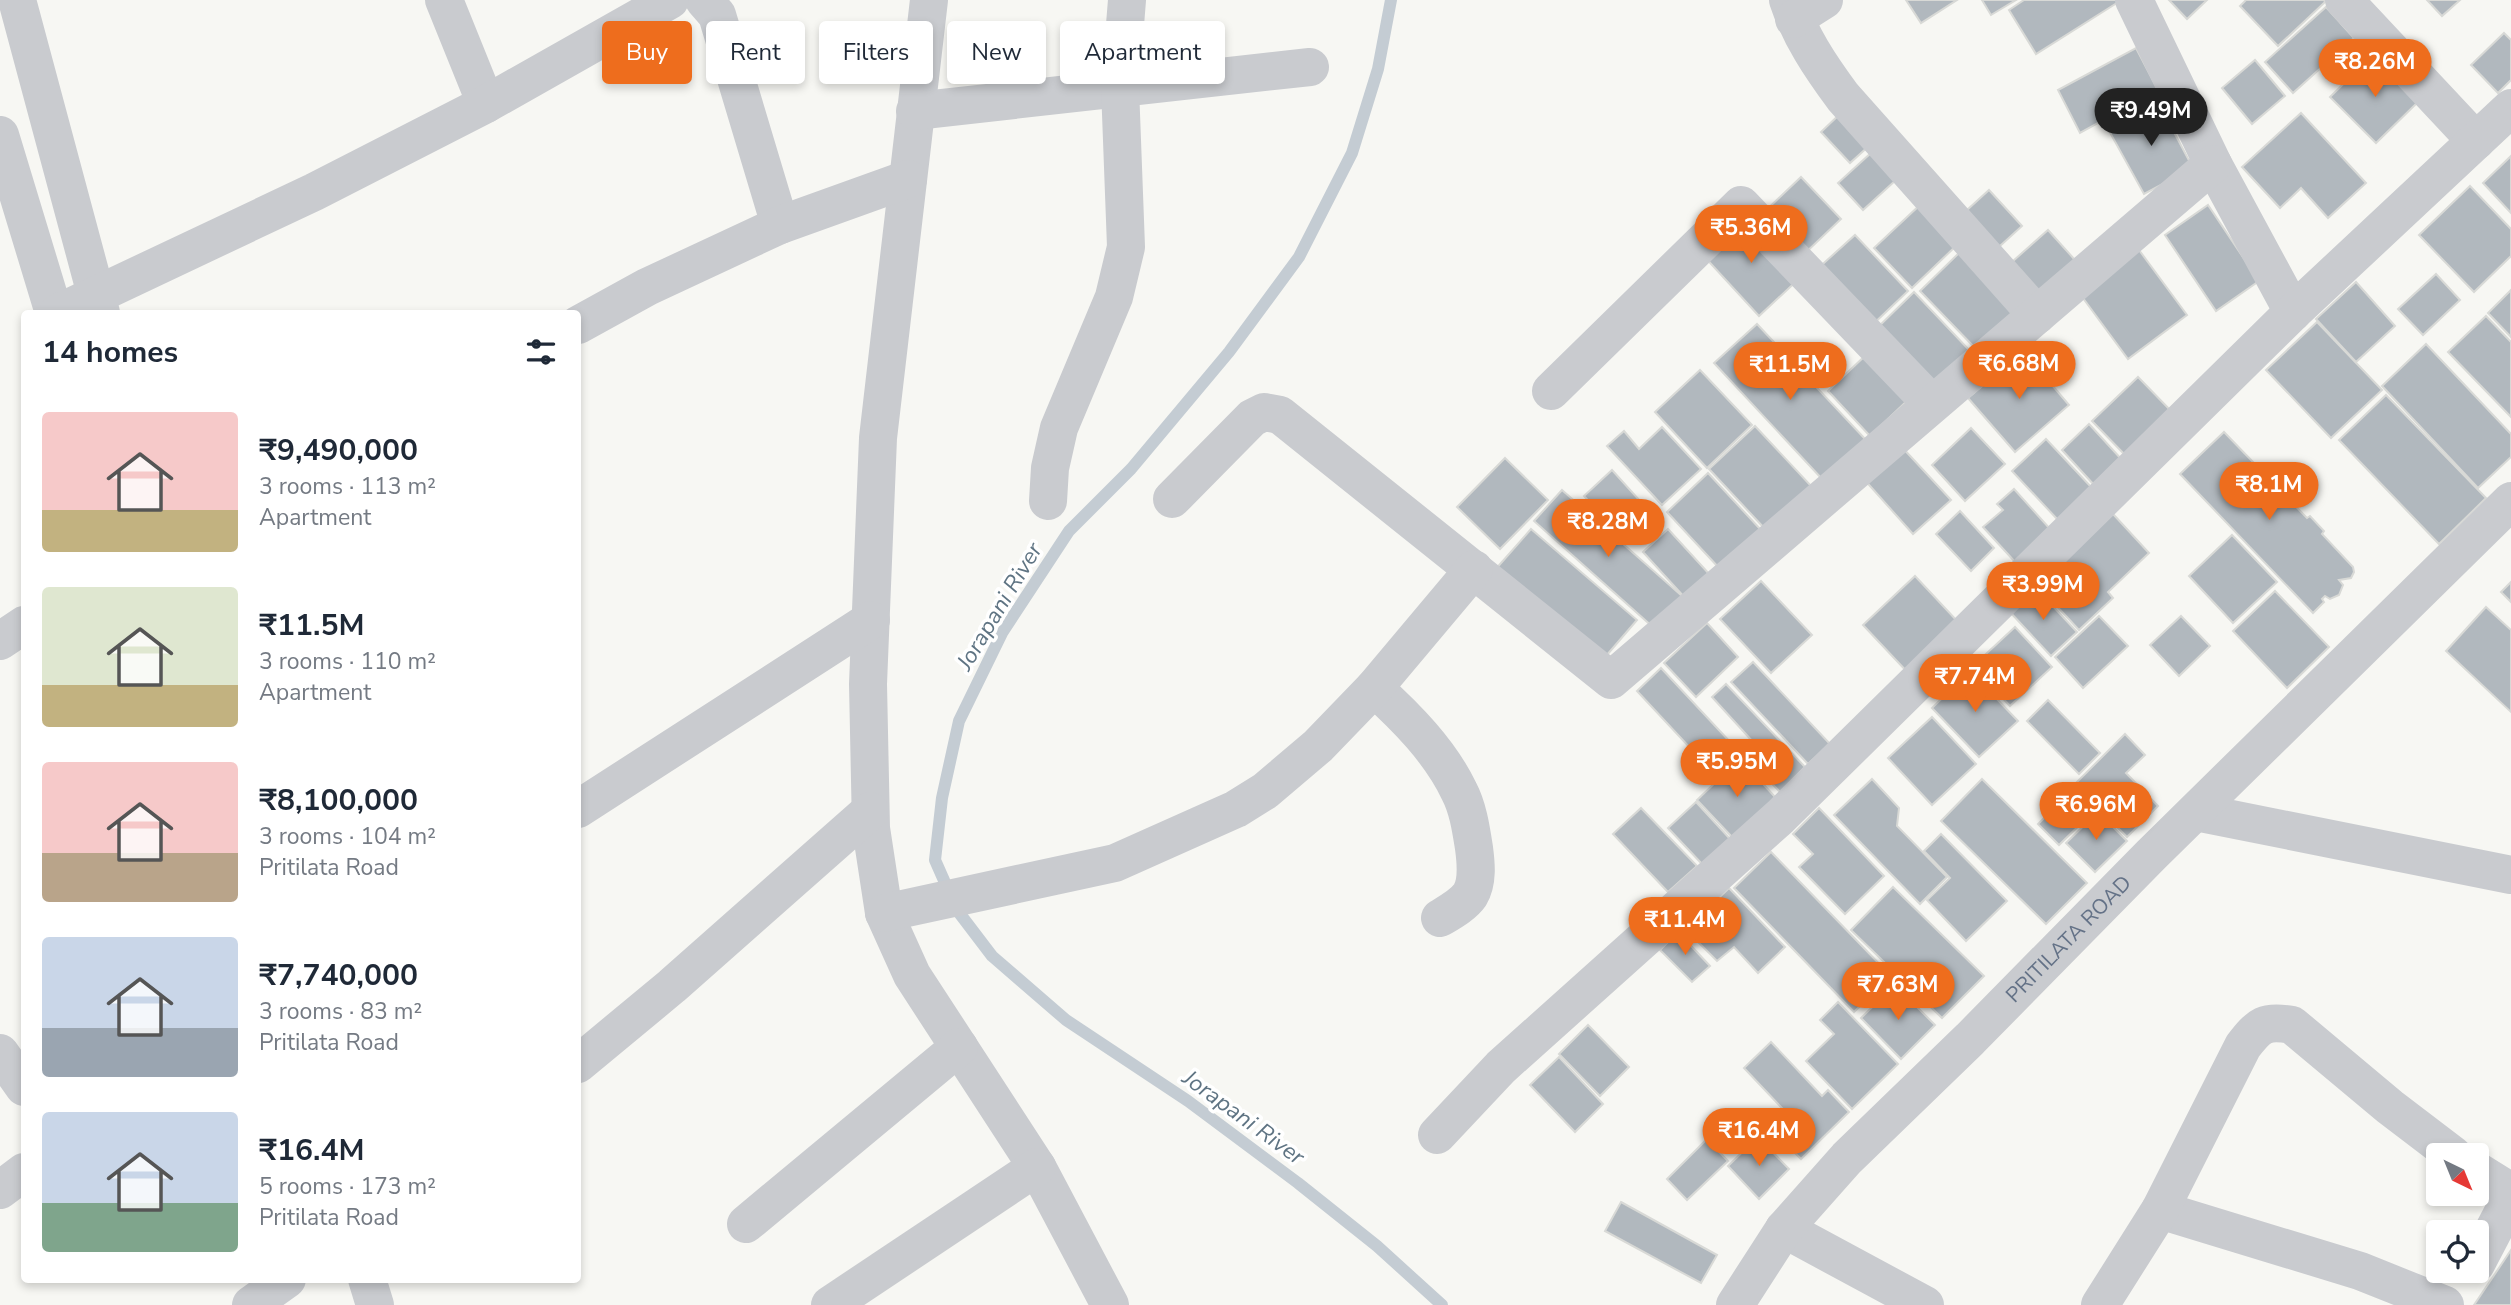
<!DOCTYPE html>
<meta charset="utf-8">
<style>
:root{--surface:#fff;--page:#f2f2f3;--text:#1f2937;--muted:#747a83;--accent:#ee6d1d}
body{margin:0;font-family:"Nunito Sans",sans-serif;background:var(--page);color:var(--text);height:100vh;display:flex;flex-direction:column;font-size:26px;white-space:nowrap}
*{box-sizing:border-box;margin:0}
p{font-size:23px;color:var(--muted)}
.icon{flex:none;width:38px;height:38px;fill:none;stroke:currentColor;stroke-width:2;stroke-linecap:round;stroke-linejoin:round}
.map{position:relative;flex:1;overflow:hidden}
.drawer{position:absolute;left:21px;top:310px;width:560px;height:973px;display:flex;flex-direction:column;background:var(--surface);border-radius:7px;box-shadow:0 4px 10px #0003}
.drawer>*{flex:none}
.guide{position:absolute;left:602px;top:21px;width:665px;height:63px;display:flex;gap:14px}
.needle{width:46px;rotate:137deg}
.buttons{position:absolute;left:2426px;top:1143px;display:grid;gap:14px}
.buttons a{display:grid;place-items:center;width:63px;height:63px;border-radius:7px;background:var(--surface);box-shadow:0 4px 10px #0003;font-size:35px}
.price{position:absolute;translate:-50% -60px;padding:0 16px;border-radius:24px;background:var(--accent);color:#fff;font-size:23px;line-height:46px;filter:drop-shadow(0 2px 4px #0008)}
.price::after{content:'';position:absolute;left:50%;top:42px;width:21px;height:16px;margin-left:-10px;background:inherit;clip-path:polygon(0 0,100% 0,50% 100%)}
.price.selected{background:#222;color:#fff}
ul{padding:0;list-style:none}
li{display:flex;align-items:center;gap:21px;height:175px;padding:0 21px}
li span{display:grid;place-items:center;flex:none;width:196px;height:140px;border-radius:7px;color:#555}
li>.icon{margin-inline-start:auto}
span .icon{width:84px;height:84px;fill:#fffc;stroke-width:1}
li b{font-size:30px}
h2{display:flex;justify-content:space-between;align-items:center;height:84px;padding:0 21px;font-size:30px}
.tag{padding:0 24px;border-radius:7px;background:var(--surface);box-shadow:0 4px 10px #0003;font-size:24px;line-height:63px}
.tag.selected{background:var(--accent);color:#fff}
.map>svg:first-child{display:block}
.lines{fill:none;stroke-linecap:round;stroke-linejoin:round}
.stream{stroke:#c4ccd3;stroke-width:12}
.building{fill:#b1b8be;stroke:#d8d9d6;stroke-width:2}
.minor{stroke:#c9cbcf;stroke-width:38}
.tertiary{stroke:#c9cbcf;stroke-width:38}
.labels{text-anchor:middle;stroke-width:7;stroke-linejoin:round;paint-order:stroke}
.street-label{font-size:21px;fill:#647287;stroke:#fff}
.water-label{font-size:23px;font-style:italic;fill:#5f7483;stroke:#fff}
</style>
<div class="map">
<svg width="2511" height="1305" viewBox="0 0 2511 1305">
<rect width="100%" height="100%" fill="#f7f7f3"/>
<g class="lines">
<polyline class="stream" points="1391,0 1378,69 1352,153 1299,257 1229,352 1131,469 1069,531 1002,633 959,721 942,798 935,860 957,910 992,956 1066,1020 1188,1101 1298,1183 1377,1246 1442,1305"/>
</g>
<g class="building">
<polygon points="1906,0 1957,0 1921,23"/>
<polygon points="1982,0 2016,0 1991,15"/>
<polygon points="2024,0 2120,0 2120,1 2036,54 2009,10"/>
<polygon points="2169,0 2207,0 2187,19"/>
<polygon points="2246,0 2324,0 2325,2 2278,46 2240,6"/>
<polygon points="2427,0 2460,0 2442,16"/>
<polygon points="2326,7 2354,38 2293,93 2265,62"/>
<polygon points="2504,33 2511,40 2511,80 2498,93 2471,65"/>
<polygon points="2136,48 2158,90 2080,133 2058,90"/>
<polygon points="2374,54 2420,100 2376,143 2330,97"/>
<polygon points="2255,60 2285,96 2252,124 2222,88"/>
<polygon points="2158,102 2193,168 2144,194 2108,129"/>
<polygon points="1841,113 1870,145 1850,163 1821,132"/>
<polygon points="2301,113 2366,183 2328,218 2301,188 2280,208 2242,167"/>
<polygon points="1871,153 1896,180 1863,210 1838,183"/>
<polygon points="2511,156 2511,213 2483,183"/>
<polygon points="1801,177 1841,219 1800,258 1760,216"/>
<polygon points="2470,186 2511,229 2511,256 2474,292 2419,235"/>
<polygon points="1989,190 2022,226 1989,256 1956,220"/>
<polygon points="1921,204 1958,244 1912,288 1874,248"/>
<polygon points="2208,205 2259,281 2216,311 2165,235"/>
<polygon points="1743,213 1802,276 1759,316 1701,253"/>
<polygon points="2048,230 2075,260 2030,299 2004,269"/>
<polygon points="1855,235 1908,291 1869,328 1815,271"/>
<polygon points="2139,250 2187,315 2128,359 2080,294"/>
<polygon points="1959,253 2015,311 1976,349 1920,291"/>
<polygon points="2436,274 2460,300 2423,335 2398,309"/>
<polygon points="2356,282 2395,326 2356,362 2316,319"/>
<polygon points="2511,290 2511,337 2488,313"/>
<polygon points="1914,292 1971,352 1929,391 1873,332"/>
<polygon points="2486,316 2511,342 2511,417 2448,352"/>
<polygon points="2317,322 2382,390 2331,438 2266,370"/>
<polygon points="1757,324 1866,440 1823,480 1714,363"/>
<polygon points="2426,344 2511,434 2511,457 2478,488 2382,386"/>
<polygon points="2023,351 2069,405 2015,452 1968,398"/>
<polygon points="1868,353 1910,398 1870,436 1828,391"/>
<polygon points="1700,370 1752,425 1707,468 1655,412"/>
<polygon points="2138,377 2174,414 2128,458 2092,421"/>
<polygon points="2386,395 2486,498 2439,544 2339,440"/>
<polygon points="2089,424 2123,461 2095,486 2062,450"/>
<polygon points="1755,426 1812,487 1766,530 1709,469"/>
<polygon points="1662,427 1701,469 1662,505 1607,446 1624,431 1639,449"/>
<polygon points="1971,428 2005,464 1965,501 1932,465"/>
<polygon points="2224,432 2307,518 2310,516 2324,531 2322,534 2353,567 2354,572 2351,578 2339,580 2343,585 2339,595 2330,599 2325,596 2322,599 2324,602 2313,613 2180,474"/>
<polygon points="2046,439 2092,488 2058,520 2012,471"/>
<polygon points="1899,444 1951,500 1913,534 1862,477"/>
<polygon points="1505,458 1548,500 1500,549 1457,507"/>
<polygon points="1612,470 1650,512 1623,538 1584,496"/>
<polygon points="1708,473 1761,530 1720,569 1667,512"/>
<polygon points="2014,489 2051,530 2016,563 1983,527 2003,510 1997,504"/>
<polygon points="1562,490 1682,596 1654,628 1534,521"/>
<polygon points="1960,511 1994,548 1971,571 1936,534"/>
<polygon points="2113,514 2149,553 2108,592 2113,598 2079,630 2037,585"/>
<polygon points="1531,529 1637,620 1600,663 1494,571"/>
<polygon points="1668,529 1711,576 1686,599 1643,552"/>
<polygon points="2232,535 2277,582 2233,623 2189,576"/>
<polygon points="1915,576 1959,623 1911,676 1863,625"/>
<polygon points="1761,581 1812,635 1771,673 1720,619"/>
<polygon points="2511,582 2511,602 2501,592"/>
<polygon points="2035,587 2077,632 2051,656 2009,611"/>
<polygon points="2275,591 2329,647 2287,688 2233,631"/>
<polygon points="2486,607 2511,630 2511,712 2446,651"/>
<polygon points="2099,616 2128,646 2083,688 2055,657"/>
<polygon points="2181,616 2210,646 2179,676 2150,645"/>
<polygon points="1707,623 1738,657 1696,697 1664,663"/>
<polygon points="2015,627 2052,667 2010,706 1973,666"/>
<polygon points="1753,662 1830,744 1808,764 1731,682"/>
<polygon points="1661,668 1732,744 1707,766 1637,691"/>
<polygon points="1970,671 2018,721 1979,757 1932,708"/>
<polygon points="1726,684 1805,767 1780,792 1743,753 1754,743 1712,697"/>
<polygon points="2048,700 2100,753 2079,774 2027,721"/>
<polygon points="1932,717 1976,764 1932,805 1888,758"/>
<polygon points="2125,734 2145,755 2126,773 2158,806 2127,837 2075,784"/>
<polygon points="1740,759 1776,798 1733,838 1697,800"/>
<polygon points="1872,779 1899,808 1897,826 1947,877 1920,904 1834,815"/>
<polygon points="1982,779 2087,883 2046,924 1941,821"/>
<polygon points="2071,792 2092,813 2059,845 2038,824"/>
<polygon points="1696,802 1731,840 1703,865 1668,828"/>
<polygon points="1641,808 1697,866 1668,892 1613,834"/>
<polygon points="1819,808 1884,876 1845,914 1799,867 1813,854 1793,834"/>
<polygon points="2098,812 2127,841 2095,872 2066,843"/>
<polygon points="1941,834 2007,901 1966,941 1927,900 1950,878 1924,851"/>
<polygon points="1771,852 1891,976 1854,1012 1734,888"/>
<polygon points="1893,887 1984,976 1942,1018 1851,930"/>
<polygon points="1729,888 1785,947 1758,973 1734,947 1717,961 1686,930"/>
<polygon points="1678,932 1710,966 1692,982 1660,950"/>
<polygon points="1895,985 1935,1025 1901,1059 1861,1018"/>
<polygon points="1838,1002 1898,1064 1852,1109 1806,1061 1834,1034 1820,1020"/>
<polygon points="1588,1025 1629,1067 1600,1096 1559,1054"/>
<polygon points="1771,1042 1822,1096 1828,1090 1849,1112 1801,1159 1780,1138 1796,1123 1744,1068"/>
<polygon points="1559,1057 1603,1104 1575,1132 1530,1085"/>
<polygon points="1758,1137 1789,1169 1759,1199 1728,1166"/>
<polygon points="1707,1139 1728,1161 1687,1200 1667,1179"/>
<polygon points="1621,1202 1717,1255 1701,1283 1605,1231"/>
<polygon points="2511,1250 2511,1305 2474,1305"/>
</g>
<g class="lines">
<g class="minor">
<polyline points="17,0 101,313"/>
<polyline points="444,0 486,104"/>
<polyline points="704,0 717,15 780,225"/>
<polyline points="929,0 878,438 868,684 871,828 884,913 912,975 1037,1167 1110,1305"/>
<path d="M1788 0C1800 36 1820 66 1843 97L2037 315"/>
<polyline points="2134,0 2213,164 2293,312"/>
<polyline points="2344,0 2476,141"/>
<polyline points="1794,19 1824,0"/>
<polyline points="915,111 1310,67"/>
<polyline points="0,135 54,313"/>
<polyline points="58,313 314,192 486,104 670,0"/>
<polyline points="578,325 647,287 780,225 908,179"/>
<polyline points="1551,391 1741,205 1932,404"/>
<polyline points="1172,499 1252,418 1264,412 1280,415 1611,680 2213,164"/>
<polyline points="1048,501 1050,468 1059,428 1114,297 1126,247 1120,87 1127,0"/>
<polyline points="0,641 24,625"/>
<path d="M1374 688C1406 717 1440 751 1459 791 1468 808 1471 829 1474 848 1476 863 1478 882 1470 895 1463 905 1450 912 1440 918"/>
<polyline points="578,809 871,620"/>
<polyline points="2196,812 2511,875"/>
<polyline points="884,913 1115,863 1236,809 1265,791 1318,746 1374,688 1474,569"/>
<polyline points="0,1053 24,1087"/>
<polyline points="578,1064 672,986 870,811"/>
<polyline points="1437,1135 1501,1067 1780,817 2293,312 2511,108"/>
<polyline points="2476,1170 2511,1192"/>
<polyline points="0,1190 24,1172"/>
<polyline points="2160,1210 2360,1271 2445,1305"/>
<polyline points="746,1224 959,1047"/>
<polyline points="1784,1229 1925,1305"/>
<polyline points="2476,1264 2511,1197"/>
<polyline points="367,1279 375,1305"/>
<polyline points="251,1305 287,1279"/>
<polyline points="830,1305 1037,1167"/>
<path d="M2100 1305 2160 1210 2243 1046C2259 1025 2265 1020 2292 1025L2390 1107 2453 1155"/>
</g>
<path class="tertiary" id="s1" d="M1735 1305 1784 1229 1847 1158 1970 1039 2151 855 2511 501"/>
</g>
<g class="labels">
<g class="street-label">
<text dy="7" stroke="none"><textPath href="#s1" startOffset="497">PRITILATA ROAD</textPath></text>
</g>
<g class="water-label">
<text transform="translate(999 606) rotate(-59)" y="8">Jorapani River</text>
<text transform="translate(1244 1117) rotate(36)" y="8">Jorapani River</text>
</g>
</g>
</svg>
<div class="buttons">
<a><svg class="needle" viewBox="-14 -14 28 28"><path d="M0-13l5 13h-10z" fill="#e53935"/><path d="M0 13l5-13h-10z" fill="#747a83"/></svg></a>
<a><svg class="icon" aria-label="locate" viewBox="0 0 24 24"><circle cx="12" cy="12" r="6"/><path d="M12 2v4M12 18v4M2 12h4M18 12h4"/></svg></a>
</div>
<b class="price" style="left:2375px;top:99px">₹8.26M</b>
<b class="price selected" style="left:2151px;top:148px">₹9.49M</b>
<b class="price" style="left:1751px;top:265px">₹5.36M</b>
<b class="price" style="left:2019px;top:401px">₹6.68M</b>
<b class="price" style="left:1790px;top:402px">₹11.5M</b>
<b class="price" style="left:2269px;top:522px">₹8.1M</b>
<b class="price" style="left:1608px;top:559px">₹8.28M</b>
<b class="price" style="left:2043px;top:622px">₹3.99M</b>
<b class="price" style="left:1975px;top:714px">₹7.74M</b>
<b class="price" style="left:1737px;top:799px">₹5.95M</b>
<b class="price" style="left:2096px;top:842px">₹6.96M</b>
<b class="price" style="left:1685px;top:957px">₹11.4M</b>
<b class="price" style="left:1898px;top:1022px">₹7.63M</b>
<b class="price" style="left:1759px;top:1168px">₹16.4M</b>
<div class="guide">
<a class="tag selected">Buy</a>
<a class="tag">Rent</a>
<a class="tag">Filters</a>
<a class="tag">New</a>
<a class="tag">Apartment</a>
</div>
<section class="drawer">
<h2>14 homes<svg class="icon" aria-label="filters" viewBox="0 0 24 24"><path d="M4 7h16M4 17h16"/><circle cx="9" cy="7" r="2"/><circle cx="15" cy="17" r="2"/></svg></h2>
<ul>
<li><span style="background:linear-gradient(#f6c9c9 70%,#c2b280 0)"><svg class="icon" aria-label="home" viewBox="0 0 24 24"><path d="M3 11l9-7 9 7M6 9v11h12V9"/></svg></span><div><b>₹9,490,000</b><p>3 rooms · 113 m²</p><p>Apartment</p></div></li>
<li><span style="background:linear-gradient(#dfe7d0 70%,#c2b280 0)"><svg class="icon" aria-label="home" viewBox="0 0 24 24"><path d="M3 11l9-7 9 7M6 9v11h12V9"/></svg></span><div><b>₹11.5M</b><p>3 rooms · 110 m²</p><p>Apartment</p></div></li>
<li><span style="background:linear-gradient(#f6c9c9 65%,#b9a48a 0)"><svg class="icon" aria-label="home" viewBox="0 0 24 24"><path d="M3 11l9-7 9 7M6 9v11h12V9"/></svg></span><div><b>₹8,100,000</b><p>3 rooms · 104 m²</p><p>Pritilata Road</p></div></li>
<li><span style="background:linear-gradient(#c9d6e8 65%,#9aa5b1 0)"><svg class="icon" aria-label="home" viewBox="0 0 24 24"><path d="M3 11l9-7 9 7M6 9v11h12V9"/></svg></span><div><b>₹7,740,000</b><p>3 rooms · 83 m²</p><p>Pritilata Road</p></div></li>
<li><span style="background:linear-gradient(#c9d6e8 65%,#7fa58c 0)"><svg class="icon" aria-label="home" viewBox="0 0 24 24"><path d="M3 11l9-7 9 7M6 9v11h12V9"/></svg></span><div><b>₹16.4M</b><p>5 rooms · 173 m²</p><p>Pritilata Road</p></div></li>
</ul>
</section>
</div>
